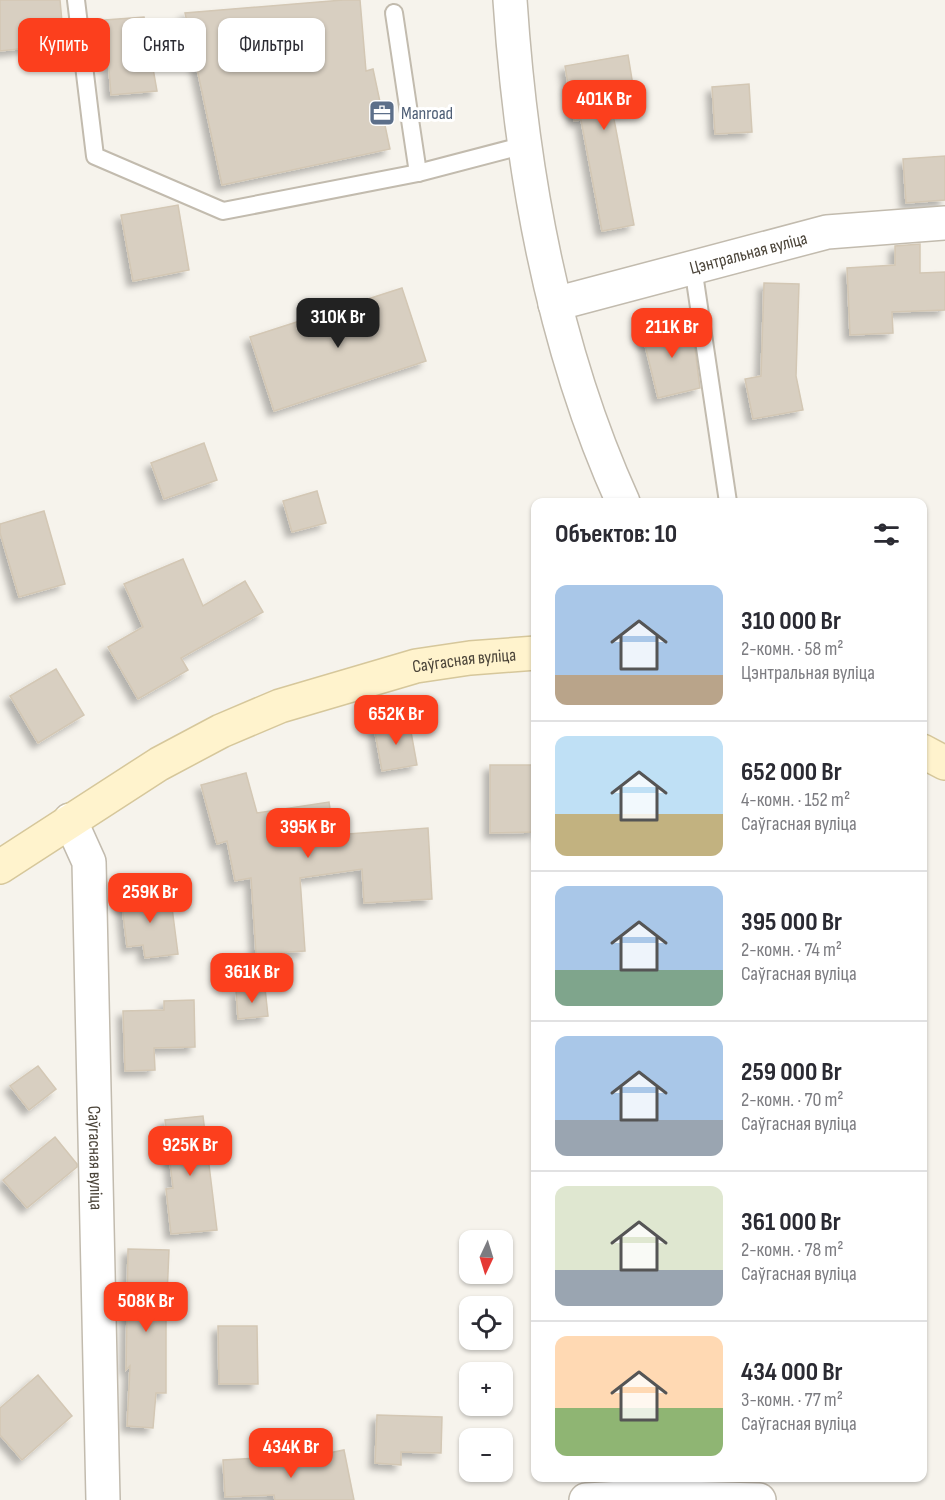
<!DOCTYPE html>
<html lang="ru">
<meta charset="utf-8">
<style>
:root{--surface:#fff;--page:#f7f7f7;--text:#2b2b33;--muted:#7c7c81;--line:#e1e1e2;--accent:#fc3f1d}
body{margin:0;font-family:"Sofia Sans Condensed",sans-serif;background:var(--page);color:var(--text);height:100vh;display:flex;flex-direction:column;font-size:22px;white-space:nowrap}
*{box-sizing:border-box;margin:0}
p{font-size:20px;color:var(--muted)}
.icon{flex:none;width:33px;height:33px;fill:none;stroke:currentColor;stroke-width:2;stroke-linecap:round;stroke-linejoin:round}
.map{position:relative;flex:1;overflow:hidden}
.sheet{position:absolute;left:531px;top:498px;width:396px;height:984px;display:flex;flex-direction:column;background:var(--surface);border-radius:12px;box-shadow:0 2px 4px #0004}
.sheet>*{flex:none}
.top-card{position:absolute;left:18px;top:18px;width:423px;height:54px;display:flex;gap:12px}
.needle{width:39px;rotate:184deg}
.tools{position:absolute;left:459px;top:1230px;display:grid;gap:12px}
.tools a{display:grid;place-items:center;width:54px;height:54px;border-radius:12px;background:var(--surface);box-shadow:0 2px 4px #0004;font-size:30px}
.price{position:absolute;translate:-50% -51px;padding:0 14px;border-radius:12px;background:var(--accent);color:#fff;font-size:20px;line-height:39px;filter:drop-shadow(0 2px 3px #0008)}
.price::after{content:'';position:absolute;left:50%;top:36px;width:18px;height:14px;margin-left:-9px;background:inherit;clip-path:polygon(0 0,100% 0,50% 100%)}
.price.current{background:#222;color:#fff}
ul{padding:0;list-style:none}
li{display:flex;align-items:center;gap:18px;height:150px;padding:0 24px}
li+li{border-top:2px solid var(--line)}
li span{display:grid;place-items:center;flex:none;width:168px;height:120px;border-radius:12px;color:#555}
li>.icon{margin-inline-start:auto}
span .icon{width:72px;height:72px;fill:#fffc;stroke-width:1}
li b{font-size:26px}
h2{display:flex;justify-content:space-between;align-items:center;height:72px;padding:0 24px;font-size:26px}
.chip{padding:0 21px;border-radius:12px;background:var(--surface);box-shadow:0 2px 4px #0004;font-size:21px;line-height:54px}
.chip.current{background:var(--accent);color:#fff}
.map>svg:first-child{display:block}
.building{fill:#d8cfc1;stroke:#d3c7b4;stroke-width:1.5;filter:url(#shadow)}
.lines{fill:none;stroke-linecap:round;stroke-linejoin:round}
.service-casing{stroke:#c2bbae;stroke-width:20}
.minor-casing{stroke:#c2bbae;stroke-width:36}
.tertiary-casing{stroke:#c2bbae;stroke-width:36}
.secondary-casing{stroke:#d6c79b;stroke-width:36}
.service{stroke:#fff;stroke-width:16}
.minor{stroke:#fff;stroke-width:33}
.tertiary{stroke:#fff;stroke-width:33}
.secondary{stroke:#fff3cd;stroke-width:33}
.labels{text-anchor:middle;stroke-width:6;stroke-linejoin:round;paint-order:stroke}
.service-label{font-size:18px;fill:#4e5e75;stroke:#fff;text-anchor:start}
.street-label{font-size:18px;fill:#4b4439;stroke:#fff}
</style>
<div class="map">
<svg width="945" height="1500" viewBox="0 0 945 1500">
<defs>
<filter id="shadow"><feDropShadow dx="-5.5" dy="5.5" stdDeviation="3" flood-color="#0004"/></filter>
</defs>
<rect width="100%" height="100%" fill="#f6f3ec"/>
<g class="building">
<polygon points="0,0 60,0 64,44 0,51"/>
<polygon points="343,0 360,0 366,71 373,69 390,149 222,185 185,13"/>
<polygon points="144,17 157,91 111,95 105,20"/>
<polygon points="628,55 637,110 613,114 634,225 602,231 581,120 574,121 565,66"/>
<polygon points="749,84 752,132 715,134 712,87"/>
<polygon points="945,156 945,200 906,203 903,159"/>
<polygon points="178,205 189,270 133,281 121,215"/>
<polygon points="920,244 920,273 945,272 945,310 892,312 893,333 850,335 847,268 895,265 895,246"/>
<polygon points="764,283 799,284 796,376 803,410 753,419 745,379 761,376"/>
<polygon points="402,288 426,361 274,411 250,337"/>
<polygon points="688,321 695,349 700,388 658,398 642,333"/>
<polygon points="204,443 217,480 164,499 151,463"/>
<polygon points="317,491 326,523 292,532 283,501"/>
<polygon points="44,511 65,584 19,597 0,533 0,524"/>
<polygon points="183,559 203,606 245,581 263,612 181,658 188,670 138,699 108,647 143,627 124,584"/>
<polygon points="56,669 84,715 38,743 10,696"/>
<polygon points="409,721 417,765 382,771 374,727"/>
<polygon points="490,765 536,765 536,832 490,833"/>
<polygon points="246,773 257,813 329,802 334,835 428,828 432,899 364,903 362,869 300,878 305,951 256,954 251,878 235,881 227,841 217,844 201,785"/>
<polygon points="170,892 178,954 145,958 143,945 127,947 121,898"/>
<polygon points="265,988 268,1016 238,1019 236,991"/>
<polygon points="194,1000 195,1047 154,1048 155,1070 125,1071 123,1011 164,1010 164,1001"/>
<polygon points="38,1066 56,1089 29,1110 10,1086"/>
<polygon points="203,1116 217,1230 171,1234 166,1189 173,1188 165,1120"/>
<polygon points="55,1137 77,1164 77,1167 27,1208 3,1180"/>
<polygon points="128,1249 169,1250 166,1319 166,1393 156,1393 153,1428 127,1426 130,1366 126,1370"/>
<polygon points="218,1326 257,1326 258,1384 219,1384"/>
<polygon points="38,1375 72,1416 22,1460 0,1435 0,1408"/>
<polygon points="377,1415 442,1417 441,1453 401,1452 401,1465 375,1463"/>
<polygon points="344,1450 354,1500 275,1500 274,1495 225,1497 223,1460 258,1458 259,1467"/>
</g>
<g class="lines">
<defs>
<g id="service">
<polyline points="76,0 95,156 223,211 418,173 525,145"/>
<polyline points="394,13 418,173"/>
<polyline points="693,267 728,502"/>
</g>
<g id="minor">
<path id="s1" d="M555 304 827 232 945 223"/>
<path id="s2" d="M70 820 89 862 103 1500"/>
<polyline points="586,1500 642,1497 759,1500"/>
</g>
<path id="tertiary" d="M510 0C521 168 553 348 623 502"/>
<g id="secondary">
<polyline points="922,751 945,763"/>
<path id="s3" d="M0 867 159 764 221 731 280 706 416 666 470 658 536 653"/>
</g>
</defs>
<use href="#service" class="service-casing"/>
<use href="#minor" class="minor-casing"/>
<use href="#tertiary" class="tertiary-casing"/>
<use href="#secondary" class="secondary-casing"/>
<use href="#service" class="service"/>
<use href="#minor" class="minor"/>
<use href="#tertiary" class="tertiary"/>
<use href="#secondary" class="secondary"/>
</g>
<defs>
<symbol id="office-square" viewBox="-11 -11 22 22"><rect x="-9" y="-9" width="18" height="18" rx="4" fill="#5c6f8a" stroke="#fff"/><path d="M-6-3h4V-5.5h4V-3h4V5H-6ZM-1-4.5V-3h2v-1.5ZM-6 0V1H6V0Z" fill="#fff"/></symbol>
</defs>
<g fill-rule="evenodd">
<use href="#office-square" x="367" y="98" width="30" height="30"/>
</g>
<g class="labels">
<g class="service-label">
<text x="401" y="119">Manroad</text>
</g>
<g class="street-label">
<text dy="6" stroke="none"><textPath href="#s1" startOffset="200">Цэнтральная вуліца</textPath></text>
<text dy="6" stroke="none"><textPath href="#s3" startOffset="514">Саўгасная вуліца</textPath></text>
<text dy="6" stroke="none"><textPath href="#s2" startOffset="342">Саўгасная вуліца</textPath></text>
</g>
</g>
</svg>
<div class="tools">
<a><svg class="needle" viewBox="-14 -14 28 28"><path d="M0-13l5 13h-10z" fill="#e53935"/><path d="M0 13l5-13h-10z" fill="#7c7c81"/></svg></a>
<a><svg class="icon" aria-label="locate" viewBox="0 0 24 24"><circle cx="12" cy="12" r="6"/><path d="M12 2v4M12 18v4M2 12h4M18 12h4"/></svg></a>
<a>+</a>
<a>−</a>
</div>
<b class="price" style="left:604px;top:131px">401K Br</b>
<b class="price current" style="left:338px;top:349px">310K Br</b>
<b class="price" style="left:672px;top:359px">211K Br</b>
<b class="price" style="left:396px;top:746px">652K Br</b>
<b class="price" style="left:308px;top:859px">395K Br</b>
<b class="price" style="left:150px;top:924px">259K Br</b>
<b class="price" style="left:252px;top:1004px">361K Br</b>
<b class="price" style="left:190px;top:1177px">925K Br</b>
<b class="price" style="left:146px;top:1333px">508K Br</b>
<b class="price" style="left:291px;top:1479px">434K Br</b>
<div class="top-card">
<a class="chip current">Купить</a>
<a class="chip">Снять</a>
<a class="chip">Фильтры</a>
</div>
<section class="sheet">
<h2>Объектов: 10<svg class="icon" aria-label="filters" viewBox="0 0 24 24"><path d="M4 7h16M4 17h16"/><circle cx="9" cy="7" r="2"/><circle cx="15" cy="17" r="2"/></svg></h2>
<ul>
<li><span style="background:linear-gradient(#a9c7e8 75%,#b9a48a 0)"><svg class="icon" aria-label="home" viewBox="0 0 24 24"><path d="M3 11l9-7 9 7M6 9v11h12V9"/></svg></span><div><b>310 000 Br</b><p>2-комн. · 58 m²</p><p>Цэнтральная вуліца</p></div></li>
<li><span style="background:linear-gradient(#bfe0f5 65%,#c2b280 0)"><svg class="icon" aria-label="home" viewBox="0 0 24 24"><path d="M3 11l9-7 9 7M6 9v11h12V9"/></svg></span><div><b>652 000 Br</b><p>4-комн. · 152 m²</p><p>Саўгасная вуліца</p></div></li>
<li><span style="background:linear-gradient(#a9c7e8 70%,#7fa58c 0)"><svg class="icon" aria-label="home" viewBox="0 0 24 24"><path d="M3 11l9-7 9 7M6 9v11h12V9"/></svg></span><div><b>395 000 Br</b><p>2-комн. · 74 m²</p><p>Саўгасная вуліца</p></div></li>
<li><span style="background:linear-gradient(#a9c7e8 70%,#9aa5b1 0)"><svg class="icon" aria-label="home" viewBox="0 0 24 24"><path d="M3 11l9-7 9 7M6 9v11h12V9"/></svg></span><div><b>259 000 Br</b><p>2-комн. · 70 m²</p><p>Саўгасная вуліца</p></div></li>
<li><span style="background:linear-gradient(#dfe7d0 70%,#9aa5b1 0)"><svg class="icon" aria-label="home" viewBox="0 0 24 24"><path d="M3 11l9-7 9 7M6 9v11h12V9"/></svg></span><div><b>361 000 Br</b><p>2-комн. · 78 m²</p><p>Саўгасная вуліца</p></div></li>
<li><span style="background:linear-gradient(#ffd9b3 60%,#8fb573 0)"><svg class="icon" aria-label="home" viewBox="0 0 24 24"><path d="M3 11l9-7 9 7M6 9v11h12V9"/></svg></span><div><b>434 000 Br</b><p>3-комн. · 77 m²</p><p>Саўгасная вуліца</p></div></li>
</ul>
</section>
</div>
